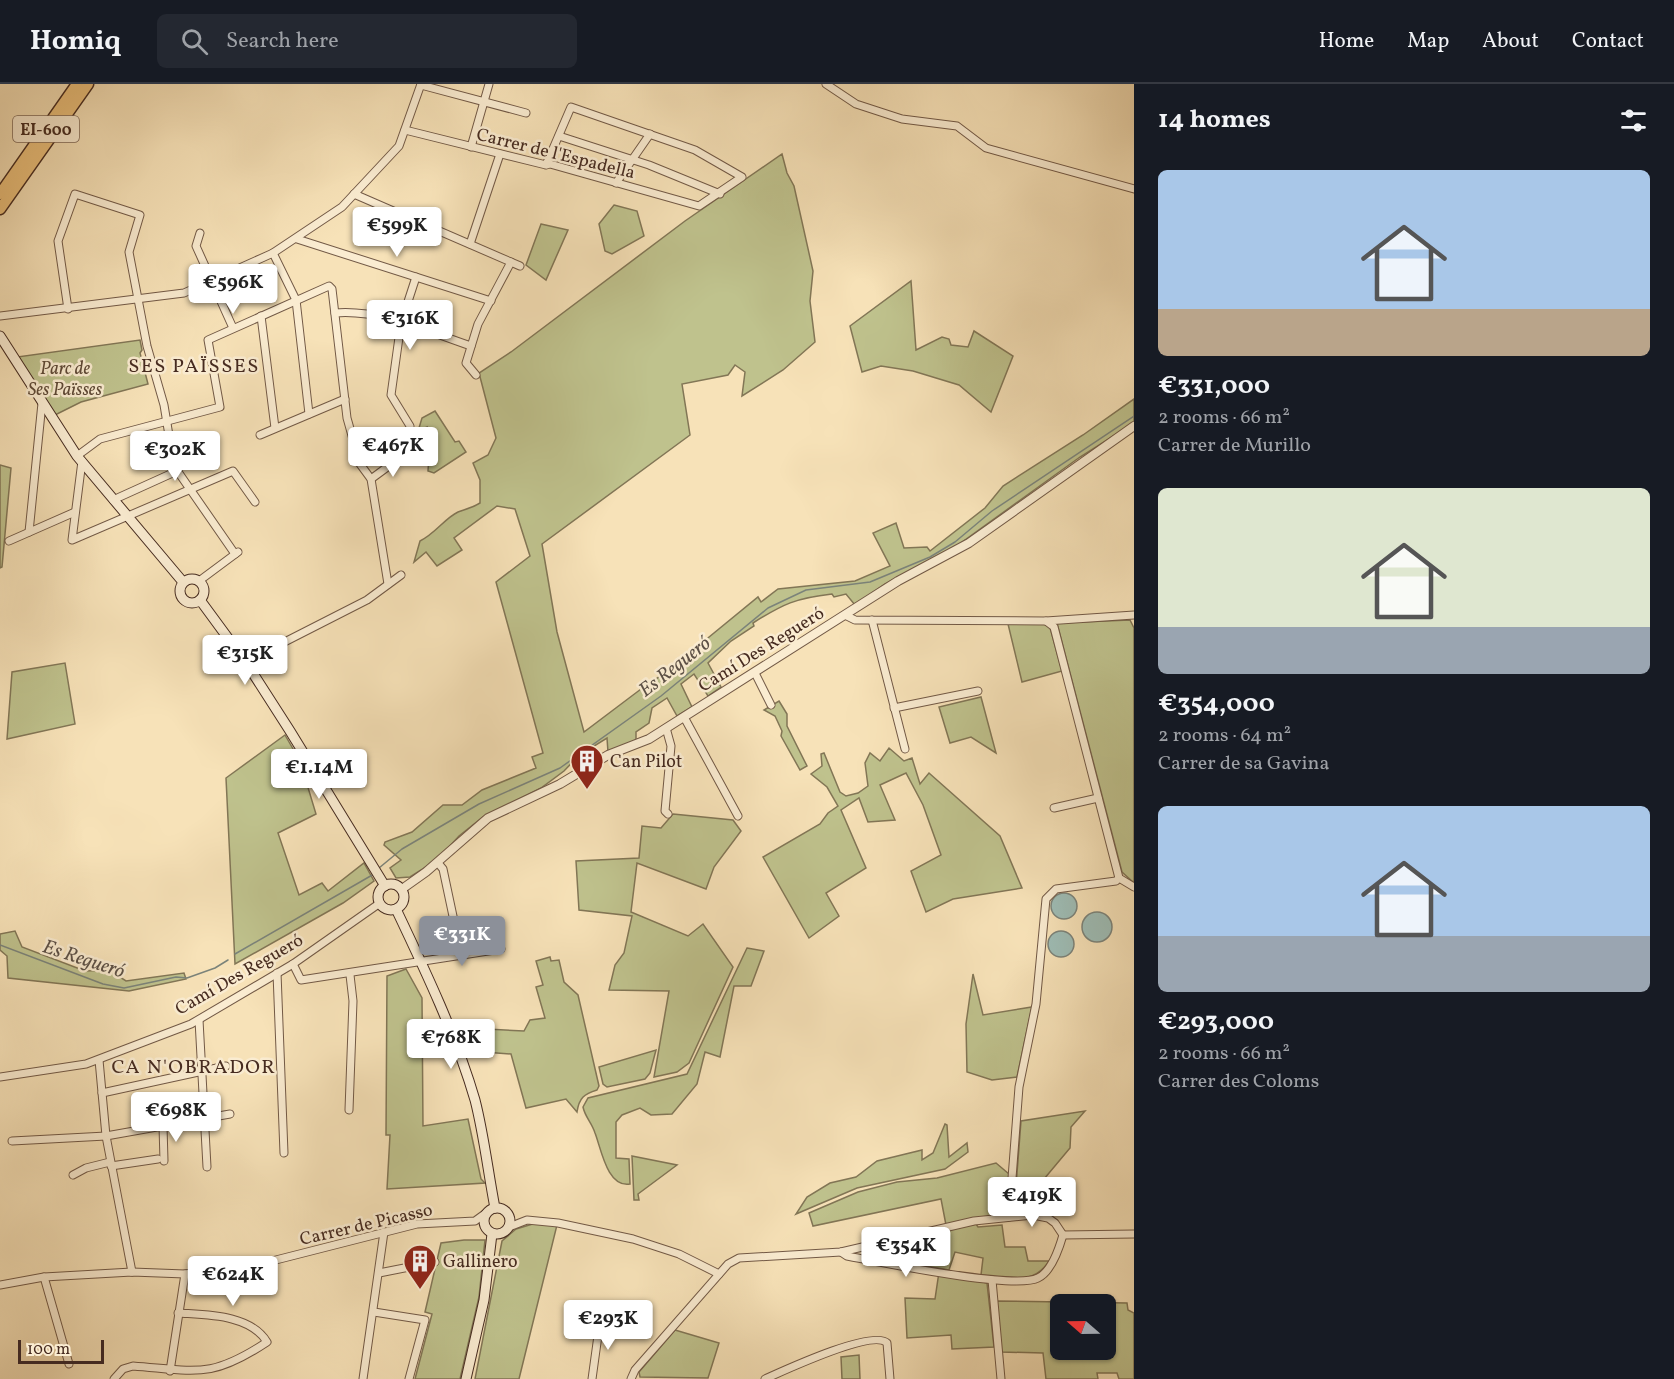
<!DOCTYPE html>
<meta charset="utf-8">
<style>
:root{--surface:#171b24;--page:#242831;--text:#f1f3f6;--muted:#9ea1a6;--line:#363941;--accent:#8c9099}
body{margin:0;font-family:Vollkorn,serif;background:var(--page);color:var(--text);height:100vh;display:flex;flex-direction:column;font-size:22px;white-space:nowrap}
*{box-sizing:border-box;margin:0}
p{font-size:20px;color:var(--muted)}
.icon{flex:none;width:33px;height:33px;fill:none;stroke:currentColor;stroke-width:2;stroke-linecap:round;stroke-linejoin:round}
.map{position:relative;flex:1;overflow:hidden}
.details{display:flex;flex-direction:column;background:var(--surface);width:540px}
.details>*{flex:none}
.needle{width:39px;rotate:290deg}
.controls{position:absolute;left:1050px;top:1210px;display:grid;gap:12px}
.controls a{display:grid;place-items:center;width:66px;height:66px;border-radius:9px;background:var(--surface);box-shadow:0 2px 4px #0004;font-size:30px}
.scale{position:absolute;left:18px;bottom:15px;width:86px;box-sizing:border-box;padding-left:6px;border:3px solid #462b20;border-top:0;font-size:16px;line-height:21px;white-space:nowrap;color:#462b20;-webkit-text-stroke:4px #faecd1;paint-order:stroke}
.price{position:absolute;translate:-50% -51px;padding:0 14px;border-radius:6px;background:#fff;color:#222;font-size:20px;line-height:39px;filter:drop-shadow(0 2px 3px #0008)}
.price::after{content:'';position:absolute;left:50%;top:36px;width:18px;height:14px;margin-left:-9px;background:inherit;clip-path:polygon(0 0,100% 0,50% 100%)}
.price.current{background:var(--accent);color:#fff}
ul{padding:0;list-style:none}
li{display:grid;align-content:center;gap:12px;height:318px;padding:0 24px}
li span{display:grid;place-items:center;height:186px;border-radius:9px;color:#555}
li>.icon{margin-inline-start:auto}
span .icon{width:108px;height:108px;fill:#fffc;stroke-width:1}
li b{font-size:26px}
h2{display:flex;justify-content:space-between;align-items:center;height:72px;padding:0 24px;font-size:26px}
header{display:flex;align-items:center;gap:36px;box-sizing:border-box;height:84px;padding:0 30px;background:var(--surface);border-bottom:2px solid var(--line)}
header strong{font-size:28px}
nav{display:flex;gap:33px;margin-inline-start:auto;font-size:21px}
.search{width:420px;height:54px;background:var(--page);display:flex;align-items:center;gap:15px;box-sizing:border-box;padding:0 21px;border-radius:9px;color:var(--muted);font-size:22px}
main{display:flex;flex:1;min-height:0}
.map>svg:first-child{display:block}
.green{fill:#bfc28d;stroke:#827656;stroke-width:1.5;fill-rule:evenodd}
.water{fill:#9ebdb6;stroke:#7b837a;stroke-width:1.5}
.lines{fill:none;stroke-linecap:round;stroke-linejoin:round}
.stream{stroke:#7b837a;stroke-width:1.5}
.minor-casing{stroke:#725946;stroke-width:9}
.tertiary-casing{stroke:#725946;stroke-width:10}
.secondary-casing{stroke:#462b20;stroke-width:11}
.primary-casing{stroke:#462b20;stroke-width:13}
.minor{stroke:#faecd1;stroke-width:7}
.tertiary{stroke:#faecd1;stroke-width:8}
.secondary{stroke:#faecd1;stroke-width:9}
.primary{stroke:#ecc17c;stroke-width:10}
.labels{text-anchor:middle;stroke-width:5;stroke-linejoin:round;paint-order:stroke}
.shield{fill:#faecd1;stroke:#7c6555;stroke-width:1.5}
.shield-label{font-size:16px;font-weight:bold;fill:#462b20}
.street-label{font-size:18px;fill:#462b20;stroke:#faecd1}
.park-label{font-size:18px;font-style:italic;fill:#5e4936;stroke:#faecd1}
.poi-label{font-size:18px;fill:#462b20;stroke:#faecd1;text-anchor:start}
.neighbourhood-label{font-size:20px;letter-spacing:1.5px;fill:#462b20;stroke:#faecd1}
.water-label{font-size:20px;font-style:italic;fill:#5c5046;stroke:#faecd1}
</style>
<header>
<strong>Homiq</strong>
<div class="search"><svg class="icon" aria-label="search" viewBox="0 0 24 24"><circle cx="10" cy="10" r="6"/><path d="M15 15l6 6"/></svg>Search here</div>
<nav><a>Home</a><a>Map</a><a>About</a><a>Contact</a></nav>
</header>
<main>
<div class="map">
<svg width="1134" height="1295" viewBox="0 0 1134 1295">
<rect width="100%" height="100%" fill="#f7e2b8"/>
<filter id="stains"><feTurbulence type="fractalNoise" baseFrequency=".00333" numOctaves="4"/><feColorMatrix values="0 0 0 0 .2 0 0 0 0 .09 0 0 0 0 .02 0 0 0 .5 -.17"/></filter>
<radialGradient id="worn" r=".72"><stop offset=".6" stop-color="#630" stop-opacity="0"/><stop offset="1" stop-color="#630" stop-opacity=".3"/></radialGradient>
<g class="green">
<path d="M782 70 787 89 794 102 813 187 810 217 815 258 783 286 742 312 745 288 735 281 728 291 682 300 690 351 542 460 557 548 584 648 645 602 674 583 685 581 706 561 703 558 758 513 761 518 778 505 855 497 890 482 873 449 896 439 904 464 927 463 930 467 985 424 1003 402 1083 351 1134 315V339L1080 373 951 466 885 500 855 521 846 510 834 513 832 510C796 514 783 520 753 539L754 542 731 557 708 579 721 603 708 612 694 590 681 600 692 623 677 632 667 614 652 624 649 639 636 648V656L608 668 607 654 591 664 589 661 564 687 541 704 483 733 459 752 437 776 410 793 396 794 390 784 401 776 384 761 385 758 412 748 443 721H462L482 706 536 684 532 673 543 669 496 498 530 472 515 425 497 422 454 454 462 466 437 482 426 468 414 478 420 457C435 450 445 434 458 428 466 425 472 424 480 419V396L473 379 488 371 496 354 479 289 511 268 685 137Z"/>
<polygon points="614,121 637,127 644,152 612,170 605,167 599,140"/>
<polygon points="541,140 568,146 546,196 526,181"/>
<polygon points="911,197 916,266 942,253 949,255 951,261 968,263 974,247 1013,272 991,328 959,301 913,287 881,282 862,288 850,242"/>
<polygon points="140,256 142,266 140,269 148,300 81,318 55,331 17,273"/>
<polygon points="435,327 455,358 459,357 466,368 434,389 428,387 429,372 426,367 421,365 427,343 422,345 417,361 413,364 422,334"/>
<polygon points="0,381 11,384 2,483 0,484"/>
<polygon points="1130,536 1134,544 1134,799 1122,788 1057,539"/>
<polygon points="1008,540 1049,540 1062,587 1022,598"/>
<polygon points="65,579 75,640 7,655 12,588"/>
<polygon points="981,613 996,669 971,653 950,659 939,623"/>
<polygon points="779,617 787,630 787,642 807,682 800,686 781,652 782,647 775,632 764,626"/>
<polygon points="285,651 300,677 316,730 278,749 299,811 322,799 328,807 364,779 374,797 343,819 235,880 226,694"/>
<polygon points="889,664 904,677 912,674 920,700 929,689 1000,752 1022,804 953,815 926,828 911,787 941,771 923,721 906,689 880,701 895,736 868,738 859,714 841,726 866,784 826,809 839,832 809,854 763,773 820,740 828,729 838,722 827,703 811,690 822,682 821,670 824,669 840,708 846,712 858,709 868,702 865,679 870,669 880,677"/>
<polygon points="673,730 733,736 741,747 714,783 706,805 637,779 631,828 688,852 703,840 733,883 689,979 677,988 654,993 669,907 609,906 615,881 624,869 632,832 579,826 576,777 639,774 642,742 661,744"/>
<polygon points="15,847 22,863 85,887 109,886 126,897 184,889 186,895 129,907 8,894 7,872 0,866 0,850"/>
<path d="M747 864 764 867 751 902H734L720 973 705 968 697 1000 672 1030 651 1031 640 1024 622 1031 616 1038V1074L629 1075 630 1100C607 1104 601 1064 595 1049 592 1039 585 1033 583 1023L588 1014 687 990Z"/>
<path d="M550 873 551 877 559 876 564 898 578 911 599 1002 597 1006C584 1010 579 1014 577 1028L566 1015 526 1024 511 970 484 968 487 945 524 947 530 936 545 934 536 903 543 901 536 877Z"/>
<polygon points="406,885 422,914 423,1042 468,1035 481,1095 485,1099 387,1105 390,1051 386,1051 387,892"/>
<polygon points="973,890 983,931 1032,923 1017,993 992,996 967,988 966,940"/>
<polygon points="656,966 650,989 645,995 607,1003 603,1000 599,983"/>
<polygon points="1085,1027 1071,1043 1070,1064 1039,1101 1016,1102 1021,1037"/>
<polygon points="945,1040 947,1041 949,1073 967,1059 968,1068 945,1085 857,1104 796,1130 807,1113 830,1099 856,1093 877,1077 922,1066 922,1076 933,1069"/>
<polygon points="632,1072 677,1081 638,1110 639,1116 634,1116"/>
<polygon points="996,1079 1009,1090 1007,1120 1001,1130 946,1141 941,1115 813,1142 809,1129 858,1108 897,1098 937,1094"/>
<polygon points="536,1139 557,1141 519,1295 475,1295 502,1157 516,1145"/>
<path d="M976 1140 978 1143 1002 1141 1005 1163H1025L1028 1177H1049C1034 1202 1006 1194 981 1191L983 1174 955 1168 949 1186 907 1179 911 1154Z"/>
<polygon points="464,1156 485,1156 479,1213 460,1295 415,1295 432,1230 425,1228 441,1159"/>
<polygon points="939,1188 987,1199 994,1263 952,1265 951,1251 907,1254 905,1214 935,1215"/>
<path d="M997 1217 1127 1219 1128 1226 1134 1229V1295H1119L1117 1289H1097L1098 1295H1046L1043 1269 1001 1268ZM1060 1221H1106V1266H1060Z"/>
<polygon points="675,1246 719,1259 708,1294 640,1293 639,1288"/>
<polygon points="859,1271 860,1295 842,1295 841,1273"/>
</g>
<g class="water">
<circle cx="1064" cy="822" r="13"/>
<circle cx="1097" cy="843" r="15"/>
<circle cx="1061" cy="860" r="13"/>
</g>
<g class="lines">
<g class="stream">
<polyline points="379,784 402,765 479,720 560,684 661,612 768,524 806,506 870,498 930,473 955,458 992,427 1134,332"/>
<polyline points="0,861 103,900 124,904 176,893 187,894 215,884 228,876"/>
<polyline points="235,870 374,790"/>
</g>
<defs>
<g id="minor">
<polyline points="826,0 856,20 902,35 957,42 986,64 1134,105"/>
<polyline points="421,1 526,29"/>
<polyline points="405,46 546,81 550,80 699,122 742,93 695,66 571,23 546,81"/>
<polyline points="559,52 649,81 720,110"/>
<polyline points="471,63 489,0"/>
<polyline points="616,99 650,50"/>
<polyline points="354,110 520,182"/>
<polyline points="200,149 196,162 233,244"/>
<polyline points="297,155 491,217"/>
<polyline points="470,160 500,70"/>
<polyline points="273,169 296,216 309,330"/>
<polyline points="68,225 58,157 75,110 140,131 129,168 147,262 164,321 174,382 235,470"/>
<path d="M335 229C380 225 429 248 471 262"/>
<polyline points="0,232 184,209 273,169 342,123 399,62 421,0"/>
<polyline points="261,232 275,344"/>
<polyline points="476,291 466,279 478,240 511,178"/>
<polyline points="410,342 391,311 401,239 416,193"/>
<polyline points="260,351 345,315"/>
<polyline points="77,372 100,355 220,323 208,256 329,202 332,205 347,334 360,380 371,395 388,500"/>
<polyline points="82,377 72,456 233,387 255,418"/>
<polyline points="371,395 405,370 409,372"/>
<polyline points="113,416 177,387"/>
<polyline points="29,448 42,319"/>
<polyline points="9,457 75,428"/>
<polyline points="199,497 238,468"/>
<polyline points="845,531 855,536 1046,537 1054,543 1119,794 1116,797 1056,805 1046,815 1036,920 1019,1003 1009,1133"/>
<polyline points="872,536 905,665"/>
<polyline points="1046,537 1134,531"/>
<polyline points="248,582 261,570 367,516 401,491"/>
<polyline points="755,589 771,621"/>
<polyline points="894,624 978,607"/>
<polyline points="684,633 738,732"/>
<polyline points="666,644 671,662 665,727 668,730"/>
<polyline points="1054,724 1098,714"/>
<polyline points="438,779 443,785 461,870"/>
<polyline points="1119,794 1134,803"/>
<polyline points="293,880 301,896 501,865"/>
<polyline points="277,889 284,1069"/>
<polyline points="199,936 207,1083"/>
<polyline points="99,976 106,1052 132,1188"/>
<polyline points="0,993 86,980 191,940 293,880 380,819"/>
<polyline points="102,1009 226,982"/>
<polyline points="349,1026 353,917 350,891"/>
<polyline points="163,1042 164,1077"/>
<polyline points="12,1057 106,1052 230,1030"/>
<polyline points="111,1082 158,1075"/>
<polyline points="73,1091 86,1084 110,1078"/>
<polyline points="509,1143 527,1136 558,1139 633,1155 679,1170 719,1190"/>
<polyline points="1063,1151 1134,1150"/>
<path d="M841 1168 847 1172C880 1178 1014 1206 1038 1194 1051 1188 1059 1165 1063 1151"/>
<polyline points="379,1189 435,1178"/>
<polyline points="44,1193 69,1280"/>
<polyline points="992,1196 1001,1295"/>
<polyline points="0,1201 44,1193 132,1188 185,1190 268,1178 417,1140 475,1137 486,1129"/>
<polyline points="374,1228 425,1236 409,1295"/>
<polyline points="170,1287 185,1190"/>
<path d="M114 1295 123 1285 133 1282C197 1287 211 1295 267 1258 250 1230 206 1231 178 1229"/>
<polyline points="363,1295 384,1148"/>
<polyline points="592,1295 600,1237"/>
<polyline points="631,1295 635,1286 728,1180 739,1174 841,1168 974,1137 1033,1131 1048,1134 1055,1139 1063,1151"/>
<path d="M765 1295C783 1287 873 1245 887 1259L890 1295"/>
</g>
<polyline id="tertiary" points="402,805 426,788 488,734 560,700 608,671 649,655 898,497 969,459 1134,342"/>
<g id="secondary">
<polyline points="0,252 77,372 183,498"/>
<circle cx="192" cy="507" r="12"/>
<polyline points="200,516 247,580 290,647 385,802"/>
<circle cx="391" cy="813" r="13"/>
<path d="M396 825C425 886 456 951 475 1016 484 1051 488 1088 495 1124"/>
<circle cx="497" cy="1137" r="13"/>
<polyline points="466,1295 484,1216 492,1150"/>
</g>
<g id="primary">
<polyline points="0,110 77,0"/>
<polyline points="0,125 88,0"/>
</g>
</defs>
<use href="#minor" class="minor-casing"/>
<use href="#tertiary" class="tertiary-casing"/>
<use href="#secondary" class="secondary-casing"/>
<use href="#primary" class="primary-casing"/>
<use href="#minor" class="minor"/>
<use href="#tertiary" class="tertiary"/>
<use href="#secondary" class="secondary"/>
<use href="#primary" class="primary"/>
</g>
<defs>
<symbol id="building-pin" viewBox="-11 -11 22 30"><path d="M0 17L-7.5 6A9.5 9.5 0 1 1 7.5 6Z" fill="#8f2418" stroke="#faecd1"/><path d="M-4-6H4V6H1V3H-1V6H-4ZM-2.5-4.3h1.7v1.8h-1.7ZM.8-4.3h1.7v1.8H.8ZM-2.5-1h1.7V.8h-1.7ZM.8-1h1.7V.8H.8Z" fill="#fff"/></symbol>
</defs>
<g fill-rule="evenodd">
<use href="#building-pin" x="568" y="658" width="38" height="52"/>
<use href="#building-pin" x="401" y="1158" width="38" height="52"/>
</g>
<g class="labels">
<rect class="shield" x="13" y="32" width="66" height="26" rx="4.5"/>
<g class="shield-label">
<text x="46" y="51">EI-600</text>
</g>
<g class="street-label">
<text transform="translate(556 69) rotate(14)" y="6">Carrer de l'Espadella</text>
<text transform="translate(761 565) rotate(-32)" y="6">Camí Des Regueró</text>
<text transform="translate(239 890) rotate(-30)" y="6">Camí Des Regueró</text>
<text transform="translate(366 1140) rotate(-13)" y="6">Carrer de Picasso</text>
</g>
<g class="park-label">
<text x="65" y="290">Parc de<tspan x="65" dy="21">Ses Païsses</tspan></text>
</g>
<g class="poi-label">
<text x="610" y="683">Can Pilot</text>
<text x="443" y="1183">Gallinero</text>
</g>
<g class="neighbourhood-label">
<text x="194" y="288">SES PAÏSSES</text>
<text x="194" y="989">CA N'OBRADOR</text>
</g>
<g class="water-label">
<text transform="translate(674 582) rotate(-38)" y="7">Es Regueró</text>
<text transform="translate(84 874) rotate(18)" y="7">Es Regueró</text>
</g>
</g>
<rect width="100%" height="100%" filter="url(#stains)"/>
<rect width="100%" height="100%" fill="url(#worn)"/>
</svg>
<div class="controls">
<a><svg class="needle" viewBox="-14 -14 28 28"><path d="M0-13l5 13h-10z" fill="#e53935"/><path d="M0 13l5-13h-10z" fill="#9ea1a6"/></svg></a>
</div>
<div class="scale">100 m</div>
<b class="price" style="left:397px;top:174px">€599K</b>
<b class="price" style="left:233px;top:231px">€596K</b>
<b class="price" style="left:410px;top:267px">€316K</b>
<b class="price" style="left:393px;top:394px">€467K</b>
<b class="price" style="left:175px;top:398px">€302K</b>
<b class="price" style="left:245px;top:602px">€315K</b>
<b class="price" style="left:319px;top:716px">€1.14M</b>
<b class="price current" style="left:462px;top:883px">€331K</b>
<b class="price" style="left:451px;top:986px">€768K</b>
<b class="price" style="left:176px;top:1059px">€698K</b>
<b class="price" style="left:1032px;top:1144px">€419K</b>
<b class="price" style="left:906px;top:1194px">€354K</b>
<b class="price" style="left:233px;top:1223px">€624K</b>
<b class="price" style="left:608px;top:1267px">€293K</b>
</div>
<section class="details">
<h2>14 homes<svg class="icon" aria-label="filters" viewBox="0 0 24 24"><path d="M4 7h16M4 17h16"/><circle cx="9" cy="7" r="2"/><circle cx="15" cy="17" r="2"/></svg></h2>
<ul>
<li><span style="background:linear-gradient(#a9c7e8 75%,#b9a48a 0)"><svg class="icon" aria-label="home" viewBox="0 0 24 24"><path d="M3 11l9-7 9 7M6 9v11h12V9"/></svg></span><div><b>€331,000</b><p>2 rooms · 66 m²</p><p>Carrer de Murillo</p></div></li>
<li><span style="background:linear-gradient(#dfe7d0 75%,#9aa5b1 0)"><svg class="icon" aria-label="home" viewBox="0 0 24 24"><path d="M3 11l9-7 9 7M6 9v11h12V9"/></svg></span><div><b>€354,000</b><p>2 rooms · 64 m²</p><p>Carrer de sa Gavina</p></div></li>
<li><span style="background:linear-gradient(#a9c7e8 70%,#9aa5b1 0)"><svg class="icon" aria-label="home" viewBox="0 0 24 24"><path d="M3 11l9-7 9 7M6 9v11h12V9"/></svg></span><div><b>€293,000</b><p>2 rooms · 66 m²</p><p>Carrer des Coloms</p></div></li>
</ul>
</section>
</main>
